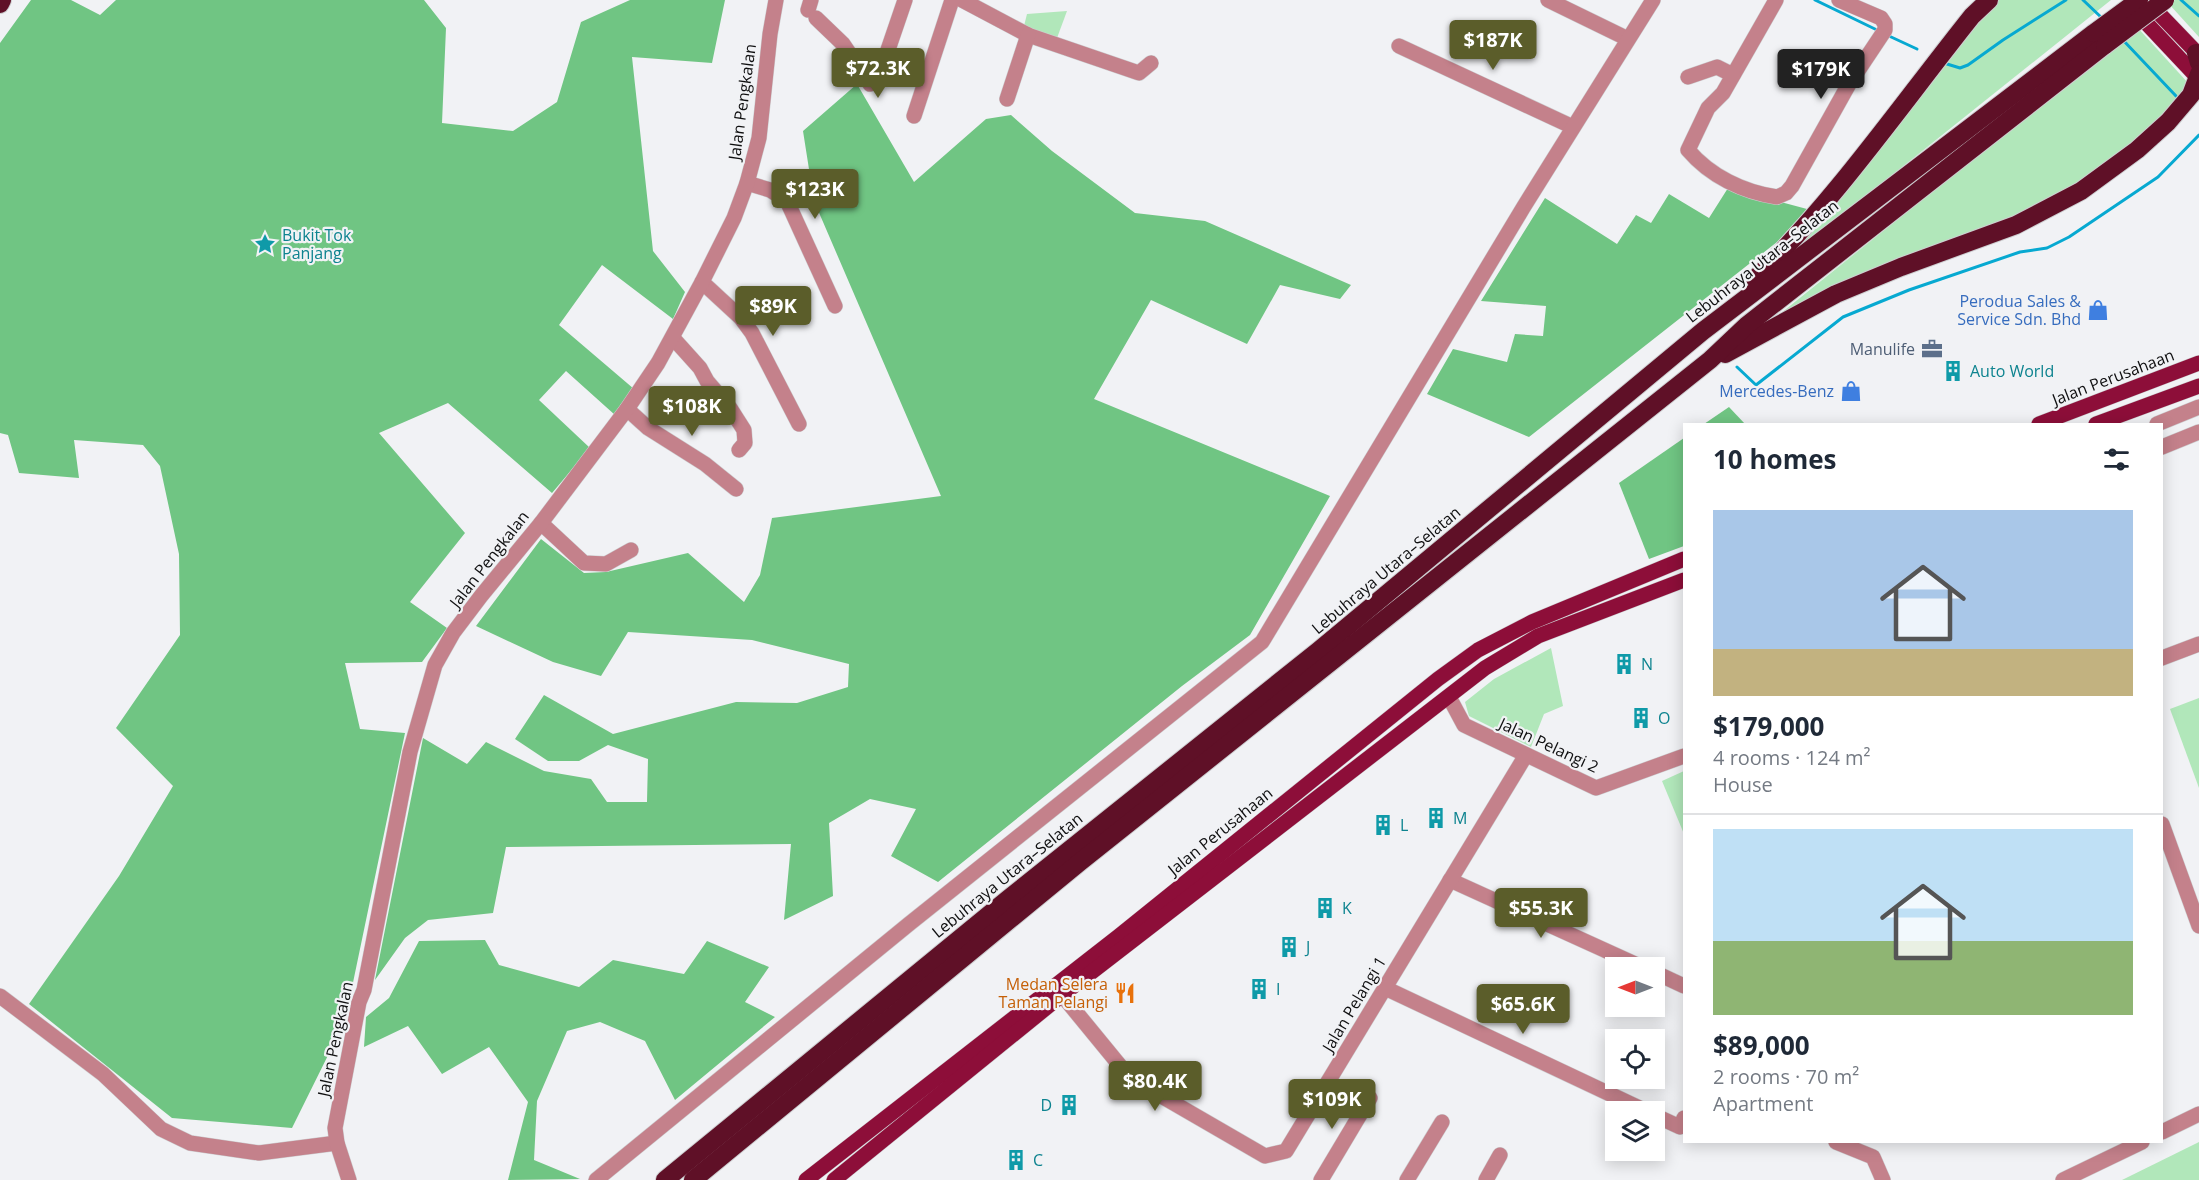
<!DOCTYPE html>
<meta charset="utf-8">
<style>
:root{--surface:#fff;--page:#f6f6f7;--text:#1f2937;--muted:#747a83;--line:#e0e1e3;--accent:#5b5d2a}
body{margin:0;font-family:"Open Sans",sans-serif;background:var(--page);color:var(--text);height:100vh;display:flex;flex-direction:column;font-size:22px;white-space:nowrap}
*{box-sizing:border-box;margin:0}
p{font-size:20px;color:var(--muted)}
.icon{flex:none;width:33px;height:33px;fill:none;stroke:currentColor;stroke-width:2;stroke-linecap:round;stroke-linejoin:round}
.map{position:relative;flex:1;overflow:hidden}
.sheet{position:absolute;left:1683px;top:423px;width:480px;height:720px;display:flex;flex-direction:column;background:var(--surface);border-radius:0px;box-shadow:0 3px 15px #0003}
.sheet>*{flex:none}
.needle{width:39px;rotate:270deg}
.buttons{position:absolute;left:1605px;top:957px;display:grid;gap:12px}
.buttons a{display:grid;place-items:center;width:60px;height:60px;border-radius:0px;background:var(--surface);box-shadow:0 3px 15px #0003;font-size:30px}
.price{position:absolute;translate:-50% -51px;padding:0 14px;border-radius:6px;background:var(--accent);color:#fff;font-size:20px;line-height:39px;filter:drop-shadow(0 2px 3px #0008)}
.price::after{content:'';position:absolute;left:50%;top:36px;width:18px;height:14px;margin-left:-9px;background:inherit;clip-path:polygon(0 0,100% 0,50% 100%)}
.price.active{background:#222;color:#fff}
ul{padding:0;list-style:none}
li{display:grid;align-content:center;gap:12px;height:318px;padding:0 30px}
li+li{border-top:2px solid var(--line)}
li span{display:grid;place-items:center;height:186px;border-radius:0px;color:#555}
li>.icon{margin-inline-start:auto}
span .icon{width:108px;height:108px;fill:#fffc;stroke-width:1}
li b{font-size:26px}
h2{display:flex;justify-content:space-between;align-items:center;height:72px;padding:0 30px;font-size:26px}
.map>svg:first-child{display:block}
.green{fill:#b1e7ba}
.forest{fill:#70c583}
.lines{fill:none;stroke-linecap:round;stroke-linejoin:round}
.stream{stroke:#07a9d1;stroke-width:3}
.minor-casing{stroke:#cdced0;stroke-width:16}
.major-casing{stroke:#cdced0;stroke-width:16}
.highway-casing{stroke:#cdced0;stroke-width:20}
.minor{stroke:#c4818b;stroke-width:15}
.major{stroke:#8d0e39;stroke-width:15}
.highway{stroke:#5f1027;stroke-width:18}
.highway-bridge-casing{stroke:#cdced0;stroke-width:20;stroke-linecap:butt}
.highway-bridge{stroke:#5f1027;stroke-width:18}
.labels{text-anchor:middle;stroke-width:4.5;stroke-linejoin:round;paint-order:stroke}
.street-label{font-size:16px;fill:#0f0f10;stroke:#f1f2f5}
.culture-label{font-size:16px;fill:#0d838f;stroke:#f1f2f5;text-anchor:start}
.shop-label{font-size:16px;fill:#366cbe;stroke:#f1f2f5;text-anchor:end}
.service-label{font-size:16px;fill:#4e5e75;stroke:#f1f2f5;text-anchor:end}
.food-label{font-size:16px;fill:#c56008;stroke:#f1f2f5;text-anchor:end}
</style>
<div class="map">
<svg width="2199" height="1180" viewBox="0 0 2199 1180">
<rect width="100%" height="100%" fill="#f1f2f5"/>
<g class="green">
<polygon points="1999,0 2111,0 1761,280 1960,43"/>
<polygon points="2175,0 2199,0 2199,37 2169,4"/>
<polygon points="1067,11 1057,38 1024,26 1027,14"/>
<polygon points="2137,27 2189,84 2181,102 2098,174 2055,201 1776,317"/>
<polygon points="1551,648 1563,706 1544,714 1531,747 1469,716 1465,702 1494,679"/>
<polygon points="2199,698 2199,788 2170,709"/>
<polygon points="1684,771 1684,834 1662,781"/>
<polygon points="2199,1142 2199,1180 2122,1180"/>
</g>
<g class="forest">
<polygon points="31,0 71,0 100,15 116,0 424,0 446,28 442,123 513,131 557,102 581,22 630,0 725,0 712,63 632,57 653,251 685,292 673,319 602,265 559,325 634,389 615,415 566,371 539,400 590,448 552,493 448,403 379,433 465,533 410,602 447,628 422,662 345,663 360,729 405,733 345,1021 292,1128 172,1118 29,1004 119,876 173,786 116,728 180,635 179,554 160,466 143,445 74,440 79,478 19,473 8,435 0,433 0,43"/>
<polygon points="857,84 914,182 986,119 1011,115 1052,151 1135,213 1205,221 1351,285 1340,299 1280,285 1247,344 1151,300 1094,399 1330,496 1250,635 1182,686 938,882 891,856 916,809 870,799 829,823 833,896 784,920 791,844 506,847 493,913 428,920 405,938 375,980 423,738 467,764 486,742 544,771 591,779 607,802 647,802 648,759 608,745 579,761 548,761 515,739 544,695 613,734 736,702 797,703 848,687 849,664 752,640 628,632 601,676 553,662 476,626 541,539 584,573 606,572 688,553 744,602 760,575 772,518 941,496 814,201 803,131"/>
<polygon points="1728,188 1807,209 1777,242 1529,437 1427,394 1453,349 1507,362 1515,334 1543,336 1546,306 1481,301 1545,198 1617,244 1636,215 1651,223 1669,194 1709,218"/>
<polygon points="1729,407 1745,424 1704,424"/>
<polygon points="1684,438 1684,546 1649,559 1619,483"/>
<polygon points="485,940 499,965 579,987 613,960 684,974 707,941 769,967 745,1002 775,1017 675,1100 645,1041 600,1022 567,1031 537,1101 534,1160 580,1179 508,1180 528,1102 489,1047 442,1074 408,1026 364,1047 366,1017 389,998 419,941"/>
</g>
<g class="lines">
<g class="stream">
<polyline points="1815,0 1877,30"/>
<polyline points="2083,0 2103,19"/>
<polyline points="2181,0 2199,16"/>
<polyline points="1889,36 1917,49"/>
<polyline points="2122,39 2176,96"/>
<polyline points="1947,64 1960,68 1968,65 2003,40 2066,0"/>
<polyline points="1737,367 1756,385 1843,317 1909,290 2020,252 2047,248 2069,237 2158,177 2199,135"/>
</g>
<defs>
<g id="minor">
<polyline points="962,0 1028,35 1139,73 1151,63"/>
<polyline points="1548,0 1628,39"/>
<path d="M1776 0 1723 93 1708 108 1688 150C1710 176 1743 192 1777 197L1786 193 1792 186 1849 84 1885 30V24L1881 18 1839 0"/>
<polyline points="808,10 811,0"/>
<polyline points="816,18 843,44 870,84 877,82 905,0"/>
<polyline points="1399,46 1573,127"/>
<polyline points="1688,77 1717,67 1733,75"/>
<polyline points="1007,99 1028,35"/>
<polyline points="914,116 952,0"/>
<polyline points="747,183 770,190 787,201 835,306"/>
<polyline points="702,282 741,318 752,333 799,424"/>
<polyline points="673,338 700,368 707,381 730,408 744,430 745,443 739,450"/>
<polyline points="627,409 648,428 705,464 736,489"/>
<polyline points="2157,424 2199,407"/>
<polyline points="2162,447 2199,432"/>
<polyline points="541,523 584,563 606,564 631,550"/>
<polyline points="2162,658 2199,644"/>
<polyline points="1449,697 1464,725 1596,788 1684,756"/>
<polyline points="2162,824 2199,926"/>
<polyline points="1450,880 1644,968"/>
<polyline points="1654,972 1684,986"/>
<polyline points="1385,988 1648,1112"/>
<polyline points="1062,995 1126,1073 1151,1090 1265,1156 1286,1151 1526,755"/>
<polyline points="0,996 103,1074 161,1129 190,1143 259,1153 337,1143"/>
<polyline points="1654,1115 1680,1127 1684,1118"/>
<polyline points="2162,1132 2199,1114"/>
<polyline points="1836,1142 1873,1157 1883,1180"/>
<polyline points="349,1180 337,1143 335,1128 359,1002 364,990 410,752 435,665 453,633 481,596 541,523 627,409 658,363 702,282 734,218 747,183 759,138 770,34 776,0"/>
<polyline points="596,1180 909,924 1262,642 1523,208 1653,0"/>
<polyline points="1321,1180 1370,1098"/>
<polyline points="1407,1180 1442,1122"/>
<polyline points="1486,1180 1500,1155"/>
<polyline points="2063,1180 2142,1142"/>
</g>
<g id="major">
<polyline points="2147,1 2199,55"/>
<polyline points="2135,11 2199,79"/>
<polyline points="2039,424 2199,363"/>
<polyline points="2096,424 2199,386"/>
<polyline points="806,1180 1119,936 1438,679 1478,650 1532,622 1684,559"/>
<polyline points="834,1180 1062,995 1485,668 1538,636 1684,580"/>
</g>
<g id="highway">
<polyline points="0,4 2,0"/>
<polyline points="2196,53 2199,63"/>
<path d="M1755 279C1836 199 1901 105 1972 16L1989 0"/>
<polyline points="1725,354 1836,294 1901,267 2016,225 2081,191 2137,150 2168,122 2191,95 2199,74"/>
<polyline points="665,1180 1008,899 1318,651 1703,331 2094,33"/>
<polyline points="693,1180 1080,862 1710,360 1747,325 2105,45"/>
</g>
</defs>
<use href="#minor" class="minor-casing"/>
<use href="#major" class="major-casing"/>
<use href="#highway" class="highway-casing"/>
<use href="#minor" class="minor"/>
<use href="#major" class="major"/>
<use href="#highway" class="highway"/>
<defs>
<g id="highway-bridge">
<polyline points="2094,33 2139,0"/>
<polyline points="2105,45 2165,0"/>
</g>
</defs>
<use href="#highway-bridge" class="highway-bridge-casing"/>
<use href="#highway-bridge" class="highway-bridge"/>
</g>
<defs>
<symbol id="sight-bare" viewBox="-9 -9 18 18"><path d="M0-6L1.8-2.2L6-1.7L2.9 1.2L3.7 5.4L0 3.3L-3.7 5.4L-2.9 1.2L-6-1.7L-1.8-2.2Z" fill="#0f9aa8" stroke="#f1f2f5" stroke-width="2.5" paint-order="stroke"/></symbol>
<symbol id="shop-bare" viewBox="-9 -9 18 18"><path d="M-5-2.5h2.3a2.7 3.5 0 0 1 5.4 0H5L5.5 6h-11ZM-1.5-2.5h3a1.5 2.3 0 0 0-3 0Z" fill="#3f7fe0" stroke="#f1f2f5" stroke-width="2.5" paint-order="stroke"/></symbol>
<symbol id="office-bare" viewBox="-9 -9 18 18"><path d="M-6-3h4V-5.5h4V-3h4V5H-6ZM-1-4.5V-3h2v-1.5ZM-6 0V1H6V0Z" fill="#5c6f8a" stroke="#f1f2f5" stroke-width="2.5" paint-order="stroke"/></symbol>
<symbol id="building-bare" viewBox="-9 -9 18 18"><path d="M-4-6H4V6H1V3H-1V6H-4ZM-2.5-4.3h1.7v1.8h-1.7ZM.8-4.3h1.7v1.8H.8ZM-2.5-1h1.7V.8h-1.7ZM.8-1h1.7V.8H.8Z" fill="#0f9aa8" stroke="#f1f2f5" stroke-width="2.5" paint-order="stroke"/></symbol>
<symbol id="restaurant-bare" viewBox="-9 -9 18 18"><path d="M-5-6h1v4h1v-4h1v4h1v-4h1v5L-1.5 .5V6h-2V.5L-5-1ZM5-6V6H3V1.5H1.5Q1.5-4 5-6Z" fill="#e8710a" stroke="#f1f2f5" stroke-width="2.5" paint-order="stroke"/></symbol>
</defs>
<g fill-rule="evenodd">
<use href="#sight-bare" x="250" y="229" width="30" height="30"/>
<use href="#shop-bare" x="2083" y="295" width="30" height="30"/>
<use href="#office-bare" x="1917" y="334" width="30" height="30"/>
<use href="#building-bare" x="1938" y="356" width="30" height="30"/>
<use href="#shop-bare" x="1836" y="376" width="30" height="30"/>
<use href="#building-bare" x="1609" y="649" width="30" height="30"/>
<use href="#building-bare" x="1626" y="703" width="30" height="30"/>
<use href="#building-bare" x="1421" y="803" width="30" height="30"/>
<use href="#building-bare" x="1368" y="810" width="30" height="30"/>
<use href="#building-bare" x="1310" y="893" width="30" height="30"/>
<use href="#building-bare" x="1274" y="932" width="30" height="30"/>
<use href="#building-bare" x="1244" y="974" width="30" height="30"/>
<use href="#restaurant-bare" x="1110" y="978" width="30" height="30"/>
<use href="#building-bare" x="1054" y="1090" width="30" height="30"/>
<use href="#building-bare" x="1001" y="1145" width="30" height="30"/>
</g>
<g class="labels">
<g class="street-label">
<text transform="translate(742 102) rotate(-82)" y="6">Jalan Pengkalan</text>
<text transform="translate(1762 261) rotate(-38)" y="6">Lebuhraya Utara–Selatan</text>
<text transform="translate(2113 377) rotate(-21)" y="6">Jalan Perusahaan</text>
<text transform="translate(489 559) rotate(-52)" y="6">Jalan Pengkalan</text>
<text transform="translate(1386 570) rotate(-40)" y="6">Lebuhraya Utara–Selatan</text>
<text transform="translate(1549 745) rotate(25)" y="6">Jalan Pelangi 2</text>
<text transform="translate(1220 831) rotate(-39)" y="6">Jalan Perusahaan</text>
<text transform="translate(1007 875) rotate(-39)" y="6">Lebuhraya Utara–Selatan</text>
<text transform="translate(1354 1004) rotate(-59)" y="6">Jalan Pelangi 1</text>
<text transform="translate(335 1039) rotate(-78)" y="6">Jalan Pengkalan</text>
</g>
<g class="culture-label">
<text x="282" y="241">Bukit Tok<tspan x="282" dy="18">Panjang</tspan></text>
<text x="1970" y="377">Auto World</text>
<text x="1641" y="670">N</text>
<text x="1658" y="724">O</text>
<text x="1453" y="824">M</text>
<text x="1400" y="831">L</text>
<text x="1342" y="914">K</text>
<text x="1306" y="953">J</text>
<text x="1276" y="995">I</text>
<text x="1052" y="1111" text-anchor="end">D</text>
<text x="1033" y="1166">C</text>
</g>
<g class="shop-label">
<text x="2081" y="307">Perodua Sales &amp;<tspan x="2081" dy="18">Service Sdn. Bhd</tspan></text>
<text x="1834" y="397">Mercedes-Benz</text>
</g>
<g class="service-label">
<text x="1915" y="355">Manulife</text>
</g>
<g class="food-label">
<text x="1108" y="990">Medan Selera<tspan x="1108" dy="18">Taman Pelangi</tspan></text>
</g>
</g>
</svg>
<div class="buttons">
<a><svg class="needle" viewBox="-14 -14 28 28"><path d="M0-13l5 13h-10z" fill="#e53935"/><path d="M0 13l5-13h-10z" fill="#747a83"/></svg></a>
<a><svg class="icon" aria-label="locate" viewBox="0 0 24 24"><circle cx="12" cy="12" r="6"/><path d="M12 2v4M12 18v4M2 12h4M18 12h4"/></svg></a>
<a><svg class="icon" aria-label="layers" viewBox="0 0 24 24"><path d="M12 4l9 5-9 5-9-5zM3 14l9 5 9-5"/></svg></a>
</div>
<b class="price" style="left:1493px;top:71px">$187K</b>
<b class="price" style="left:878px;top:99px">$72.3K</b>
<b class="price active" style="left:1821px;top:100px">$179K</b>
<b class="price" style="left:815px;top:220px">$123K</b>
<b class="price" style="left:773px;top:337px">$89K</b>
<b class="price" style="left:692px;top:437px">$108K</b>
<b class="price" style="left:1541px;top:939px">$55.3K</b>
<b class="price" style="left:1523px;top:1035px">$65.6K</b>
<b class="price" style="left:1155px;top:1112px">$80.4K</b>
<b class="price" style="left:1332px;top:1130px">$109K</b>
<section class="sheet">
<h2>10 homes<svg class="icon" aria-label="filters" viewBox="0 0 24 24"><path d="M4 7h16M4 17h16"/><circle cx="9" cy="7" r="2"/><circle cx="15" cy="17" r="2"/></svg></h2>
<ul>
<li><span style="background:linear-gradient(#a9c7e8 75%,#c2b280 0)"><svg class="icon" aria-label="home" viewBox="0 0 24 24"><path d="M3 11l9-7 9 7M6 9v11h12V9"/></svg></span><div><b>$179,000</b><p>4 rooms · 124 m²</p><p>House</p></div></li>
<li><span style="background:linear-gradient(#bfe0f5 60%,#8fb573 0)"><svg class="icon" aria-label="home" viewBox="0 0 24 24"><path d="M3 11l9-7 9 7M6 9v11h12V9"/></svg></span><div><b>$89,000</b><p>2 rooms · 70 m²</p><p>Apartment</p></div></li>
</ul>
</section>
</div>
